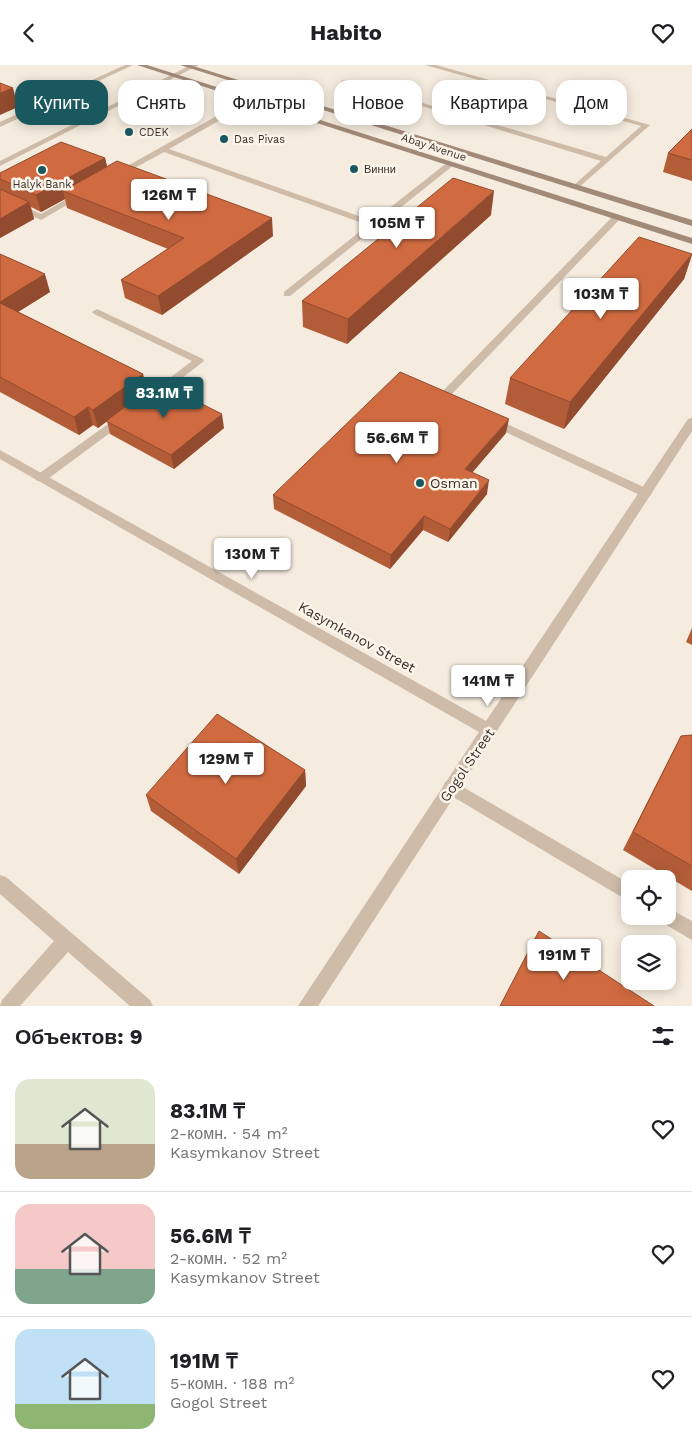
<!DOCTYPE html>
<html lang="ru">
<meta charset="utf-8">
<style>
:root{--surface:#fff;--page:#f6f6f6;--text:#202124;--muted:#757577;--line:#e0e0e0;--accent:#1a5860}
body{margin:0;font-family:"Work Sans",sans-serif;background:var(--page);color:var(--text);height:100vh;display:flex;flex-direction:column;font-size:19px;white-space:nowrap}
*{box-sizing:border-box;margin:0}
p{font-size:16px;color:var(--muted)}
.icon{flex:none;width:28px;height:28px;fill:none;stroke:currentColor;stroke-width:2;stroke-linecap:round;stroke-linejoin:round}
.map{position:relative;height:941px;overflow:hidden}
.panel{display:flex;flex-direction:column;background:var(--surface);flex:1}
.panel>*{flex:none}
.top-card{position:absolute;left:15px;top:15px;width:662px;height:45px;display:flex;gap:10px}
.fabs{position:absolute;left:621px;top:805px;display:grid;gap:10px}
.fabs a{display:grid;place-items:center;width:55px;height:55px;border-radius:10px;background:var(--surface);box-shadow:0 2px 12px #0003;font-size:25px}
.price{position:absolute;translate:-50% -42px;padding:0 11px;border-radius:5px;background:#fff;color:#222;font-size:16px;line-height:32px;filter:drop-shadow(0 1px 2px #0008)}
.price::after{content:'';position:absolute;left:50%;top:30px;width:15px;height:11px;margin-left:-8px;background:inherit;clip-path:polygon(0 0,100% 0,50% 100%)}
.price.selected{background:var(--accent);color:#fff}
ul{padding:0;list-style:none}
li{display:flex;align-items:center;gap:15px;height:125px;padding:0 15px}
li+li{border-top:1px solid var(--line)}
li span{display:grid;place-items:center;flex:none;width:140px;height:100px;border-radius:15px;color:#555}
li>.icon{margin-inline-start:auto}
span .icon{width:60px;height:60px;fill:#fffc;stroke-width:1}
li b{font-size:21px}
h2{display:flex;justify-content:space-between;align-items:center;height:60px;padding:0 15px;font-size:21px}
.pill{padding:0 18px;border-radius:15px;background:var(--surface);box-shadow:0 2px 12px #0003;font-size:18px;line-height:45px}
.pill.selected{background:var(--accent);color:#fff}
header{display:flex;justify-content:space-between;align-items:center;height:65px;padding:0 15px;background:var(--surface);font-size:22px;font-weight:700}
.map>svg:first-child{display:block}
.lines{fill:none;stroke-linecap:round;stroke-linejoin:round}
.service{fill:#cebca9;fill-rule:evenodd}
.minor{fill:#cebca9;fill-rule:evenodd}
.secondary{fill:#a28a79;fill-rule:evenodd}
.wall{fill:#b35c38}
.shaded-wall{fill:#924b2e}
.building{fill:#d06b41;stroke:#924b2e}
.poi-dot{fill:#1a5860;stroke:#fcf5eb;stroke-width:2}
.labels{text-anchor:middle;stroke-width:5;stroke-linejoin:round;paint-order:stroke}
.far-poi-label{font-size:11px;fill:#3b3029;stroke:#fcf5eb;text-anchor:start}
.far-street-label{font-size:11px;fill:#3b3029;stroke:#fcf5eb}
.poi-label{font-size:14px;fill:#3b3029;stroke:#fcf5eb;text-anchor:start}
.street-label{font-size:14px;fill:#3b3029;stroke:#fcf5eb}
</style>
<header><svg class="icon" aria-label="back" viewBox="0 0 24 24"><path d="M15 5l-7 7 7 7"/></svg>Habito<svg class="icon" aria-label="heart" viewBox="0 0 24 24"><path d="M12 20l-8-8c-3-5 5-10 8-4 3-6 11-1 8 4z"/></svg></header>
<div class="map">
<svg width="692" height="941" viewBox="0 0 692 941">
<rect width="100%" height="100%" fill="#f5ebde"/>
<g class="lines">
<g class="service">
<polygon points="425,0 436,0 650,60 577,124 573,122 574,120 601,96 340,16 345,15 606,92 641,61"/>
<polygon points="249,33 253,35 252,37 169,84 373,156 448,97 455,99 290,231 284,231 284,227 368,160 164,87 120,111 113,109"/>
<polygon points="77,128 84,130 41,155 0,136 0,130 41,149"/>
<path d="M617 149 621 152 620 154 450 331 457 336 456 338C450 340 441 337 438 332L439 330 614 150Z"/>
<polygon points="97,244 203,294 204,296 154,335 146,335 145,333 146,331 192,296 94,249 92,247"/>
<polygon points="122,349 128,353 126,356 45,416 37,416 35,413 37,410"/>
<polygon points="492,352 650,425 652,428 650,431 642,431 488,359 486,356 488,353"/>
<polygon points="451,715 630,819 630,837 445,727 443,722 445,717"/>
<polygon points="0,810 6,812 150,935 153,941 130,941 68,887 20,941 0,941 2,935 54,876 0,829"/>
<polygon points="668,843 692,856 692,875 661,857 659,851 668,851"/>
</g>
<g class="minor">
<polygon points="125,0 133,0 0,62 0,57"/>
<polygon points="191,0 199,0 0,101 0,96"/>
<polygon points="692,353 692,366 318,941 298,941 479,667 0,394 0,385 486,656 688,354"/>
</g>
<g class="secondary">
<polygon points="137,0 147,0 692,173 692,179"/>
<polygon points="180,0 190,0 692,155 692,161"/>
</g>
</g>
<g class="wall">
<polygon points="692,64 692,116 663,107 668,88"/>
<polygon points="105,93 107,102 273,171 162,250 125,233 121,215 168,184 67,143 65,134 41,147 31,142 34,154 0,173 0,108"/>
<polygon points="491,150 347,279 303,262 302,236"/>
<polygon points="0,189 50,227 18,247 143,309 146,326 224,363 174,404 110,369 107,356 98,363 93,360 79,370 0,327"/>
<polygon points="692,190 684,214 564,364 505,339 510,313"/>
<polygon points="506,368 472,408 487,429 448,477 423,465 390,504 274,444 273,430"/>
<polygon points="692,563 692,580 686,577"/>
<polygon points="692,670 692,826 623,785 681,671"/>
<polygon points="305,705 306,721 239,809 151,746 146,730"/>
</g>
<g class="shaded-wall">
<polygon points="13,23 18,42 0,50 0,28"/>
<polygon points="105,93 109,109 63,126 65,134 41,147 36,130"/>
<polygon points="494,126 491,150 347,279 348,254"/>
<polygon points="29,137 34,154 0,173 0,154"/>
<polygon points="272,153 273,171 162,250 158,231"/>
<polygon points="692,189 684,214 564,364 570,337"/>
<polygon points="45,209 50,227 5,255 0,241 0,237"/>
<polygon points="143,309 147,327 98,363 93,345"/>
<polygon points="88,342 93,360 79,370 74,352"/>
<polygon points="222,349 224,363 174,404 171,390"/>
<polygon points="509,354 506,368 463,418 465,404"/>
<polygon points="489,415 487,429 448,477 450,464"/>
<polygon points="424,451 423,465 390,504 391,490"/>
<polygon points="305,705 306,721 239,809 236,794"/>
</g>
<g class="building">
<polygon points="0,18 13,23 0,28"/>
<polygon points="692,64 692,95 668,88"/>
<polygon points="61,77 105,93 36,130 0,114 0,108"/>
<polygon points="117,96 272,153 158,231 121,215 184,173 63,126"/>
<polygon points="453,113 494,126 348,254 302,236"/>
<polygon points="0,124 29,137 0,154"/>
<polygon points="639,172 692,189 570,337 510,313"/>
<polygon points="0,189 45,209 0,237"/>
<polygon points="0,238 143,309 93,345 88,342 74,352 0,312"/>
<polygon points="400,307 509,354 465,404 489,415 450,464 424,451 391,490 273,430"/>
<polygon points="156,319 178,330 180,328 222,349 171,390 106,356"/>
<polygon points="217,649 305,705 236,794 146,730"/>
<polygon points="692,670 692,801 633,767 681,671"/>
<polygon points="539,866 654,941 500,941"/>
</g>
<g class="poi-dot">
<circle cx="129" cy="67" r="5"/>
<circle cx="224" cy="74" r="5"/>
<circle cx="354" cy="104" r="5"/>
<circle cx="42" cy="105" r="5"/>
<circle cx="420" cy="418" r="5"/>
</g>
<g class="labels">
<g class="far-poi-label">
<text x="139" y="71">CDEK</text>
<text x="234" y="78">Das Pivas</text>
<text x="364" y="108">Винни</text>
<text x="42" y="123" text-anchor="middle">Halyk Bank</text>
</g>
<g class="far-street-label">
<text transform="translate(434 82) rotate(18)" y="4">Abay Avenue</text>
</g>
<g class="poi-label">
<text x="430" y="423">Osman</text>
</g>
<g class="street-label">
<text transform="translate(357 572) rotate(29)" y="5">Kasymkanov Street</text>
<text transform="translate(467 700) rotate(-56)" y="5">Gogol Street</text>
</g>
</g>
</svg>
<div class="fabs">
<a><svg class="icon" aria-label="locate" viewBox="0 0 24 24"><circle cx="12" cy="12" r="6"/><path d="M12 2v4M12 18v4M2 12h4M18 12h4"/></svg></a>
<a><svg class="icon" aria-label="layers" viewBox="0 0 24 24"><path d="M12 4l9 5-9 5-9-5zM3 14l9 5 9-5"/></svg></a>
</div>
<b class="price" style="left:169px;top:156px">126M ₸</b>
<b class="price" style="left:397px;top:184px">105M ₸</b>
<b class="price" style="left:601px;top:255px">103M ₸</b>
<b class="price selected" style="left:164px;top:354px">83.1M ₸</b>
<b class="price" style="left:397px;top:399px">56.6M ₸</b>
<b class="price" style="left:252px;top:515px">130M ₸</b>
<b class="price" style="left:488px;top:642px">141M ₸</b>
<b class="price" style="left:226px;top:720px">129M ₸</b>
<b class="price" style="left:564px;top:916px">191M ₸</b>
<div class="top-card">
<a class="pill selected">Купить</a>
<a class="pill">Снять</a>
<a class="pill">Фильтры</a>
<a class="pill">Новое</a>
<a class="pill">Квартира</a>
<a class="pill">Дом</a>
</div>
</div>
<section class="panel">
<h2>Объектов: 9<svg class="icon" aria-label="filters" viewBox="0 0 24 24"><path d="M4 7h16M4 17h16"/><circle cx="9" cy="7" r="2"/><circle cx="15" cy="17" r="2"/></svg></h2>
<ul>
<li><span style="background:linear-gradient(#dfe7d0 65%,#b9a48a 0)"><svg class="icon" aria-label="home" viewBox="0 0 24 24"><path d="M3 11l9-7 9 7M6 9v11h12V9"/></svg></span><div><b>83.1M ₸</b><p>2-комн. · 54 m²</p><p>Kasymkanov Street</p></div><svg class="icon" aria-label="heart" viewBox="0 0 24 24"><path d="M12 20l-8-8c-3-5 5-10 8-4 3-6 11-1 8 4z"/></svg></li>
<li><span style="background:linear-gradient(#f6c9c9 65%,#7fa58c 0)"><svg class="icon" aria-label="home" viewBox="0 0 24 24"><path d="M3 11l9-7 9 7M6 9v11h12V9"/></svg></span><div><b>56.6M ₸</b><p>2-комн. · 52 m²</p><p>Kasymkanov Street</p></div><svg class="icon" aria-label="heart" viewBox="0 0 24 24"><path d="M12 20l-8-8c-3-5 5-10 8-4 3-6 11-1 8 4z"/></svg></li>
<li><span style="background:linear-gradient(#bfe0f5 75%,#8fb573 0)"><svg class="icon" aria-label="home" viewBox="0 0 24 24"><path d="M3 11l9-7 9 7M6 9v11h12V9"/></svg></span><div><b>191M ₸</b><p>5-комн. · 188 m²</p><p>Gogol Street</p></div><svg class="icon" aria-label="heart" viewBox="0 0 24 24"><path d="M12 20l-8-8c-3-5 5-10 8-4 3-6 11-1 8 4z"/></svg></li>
</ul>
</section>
